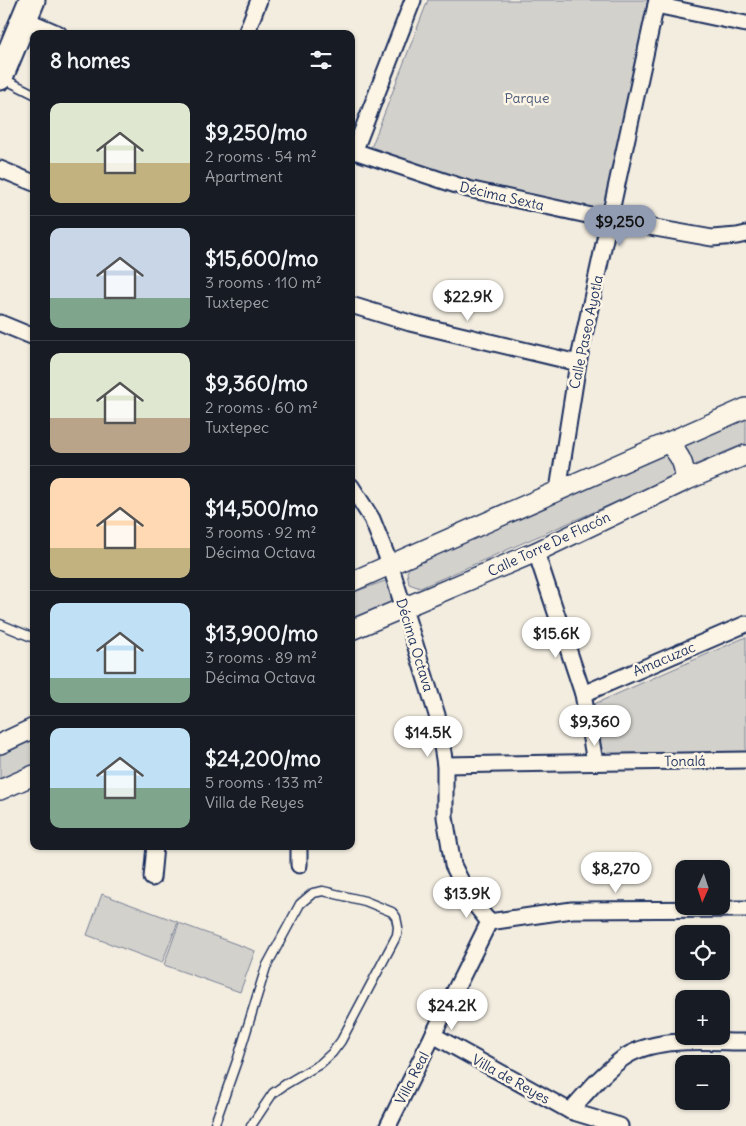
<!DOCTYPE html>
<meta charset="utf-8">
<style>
:root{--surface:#171b24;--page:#20242c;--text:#f1f3f6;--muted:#9ea1a6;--line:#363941;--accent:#919bb2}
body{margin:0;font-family:Delius,sans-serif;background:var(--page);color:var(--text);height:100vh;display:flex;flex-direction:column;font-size:19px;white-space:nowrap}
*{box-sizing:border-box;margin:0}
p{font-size:16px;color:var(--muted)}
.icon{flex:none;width:28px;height:28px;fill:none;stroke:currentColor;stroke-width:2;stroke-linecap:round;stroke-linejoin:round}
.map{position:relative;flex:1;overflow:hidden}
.details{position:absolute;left:30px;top:30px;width:325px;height:820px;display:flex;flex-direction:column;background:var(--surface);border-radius:10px;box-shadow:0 1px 4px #0004}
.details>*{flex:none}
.needle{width:32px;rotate:183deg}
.tools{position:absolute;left:675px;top:860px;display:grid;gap:10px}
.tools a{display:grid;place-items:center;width:55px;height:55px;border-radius:10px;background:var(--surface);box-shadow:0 1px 4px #0004;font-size:25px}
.price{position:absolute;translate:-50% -42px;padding:0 11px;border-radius:18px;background:#fff;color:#222;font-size:16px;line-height:32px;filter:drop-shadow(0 1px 2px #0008)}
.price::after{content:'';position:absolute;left:50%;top:30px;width:15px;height:11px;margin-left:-8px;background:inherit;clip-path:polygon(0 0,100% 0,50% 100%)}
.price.on{background:var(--accent);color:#111}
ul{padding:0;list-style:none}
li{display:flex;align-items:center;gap:15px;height:125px;padding:0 20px}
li+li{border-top:1px solid var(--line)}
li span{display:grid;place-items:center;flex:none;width:140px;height:100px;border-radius:10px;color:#555}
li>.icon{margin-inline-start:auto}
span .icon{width:60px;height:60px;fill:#fffc;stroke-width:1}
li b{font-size:21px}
h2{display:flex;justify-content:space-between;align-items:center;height:60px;padding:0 20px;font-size:21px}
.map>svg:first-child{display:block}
.green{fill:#d3d1cc;stroke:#778095}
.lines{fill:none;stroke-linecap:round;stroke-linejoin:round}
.service-casing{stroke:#1b2f5e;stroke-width:11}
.minor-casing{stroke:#1b2f5e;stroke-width:19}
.tertiary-casing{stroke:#1b2f5e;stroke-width:22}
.trunk-casing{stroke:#1b2f5e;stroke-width:29}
.service{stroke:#fcf5e5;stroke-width:8}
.minor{stroke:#fcf5e5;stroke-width:15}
.tertiary{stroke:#fcf5e5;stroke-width:19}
.trunk{stroke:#fcf5e5;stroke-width:25}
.labels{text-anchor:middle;stroke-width:5;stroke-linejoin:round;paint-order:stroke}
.park-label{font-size:14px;fill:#49587a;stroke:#fcf5e5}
.street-label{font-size:14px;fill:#1b2f5e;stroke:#fcf5e5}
</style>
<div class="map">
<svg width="746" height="1126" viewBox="0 0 746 1126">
<rect width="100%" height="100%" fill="#f3ede0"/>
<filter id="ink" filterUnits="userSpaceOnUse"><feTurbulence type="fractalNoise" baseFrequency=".02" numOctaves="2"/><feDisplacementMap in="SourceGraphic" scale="10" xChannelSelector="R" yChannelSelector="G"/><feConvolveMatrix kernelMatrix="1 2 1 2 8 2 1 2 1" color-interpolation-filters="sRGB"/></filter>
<g filter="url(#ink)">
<g class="green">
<polygon points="428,0 648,0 604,214 468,186 371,148"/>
<polygon points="746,417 746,443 692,466 681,446"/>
<polygon points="665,454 669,455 676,471 671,478 420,588 409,584 407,572 411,565 658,455"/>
<polygon points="388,580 392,602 351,623 351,593"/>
<polygon points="746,637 746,757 604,758 592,705"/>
<polygon points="34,739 34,767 0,782 0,754"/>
<polygon points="102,894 178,922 162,963 87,935"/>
<polygon points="179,923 255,951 240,992 164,965"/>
</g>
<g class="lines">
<defs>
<g id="service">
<polyline points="2,78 34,94"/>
<polyline points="0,624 34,638"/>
<polyline points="214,1126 238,1058 266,967 300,904 313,893 323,891 365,901 392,912 396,917 398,927 397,935 341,1041 332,1053 320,1064 286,1084 273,1093 251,1126"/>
</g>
<g id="minor">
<polyline points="656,5 746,24"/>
<polyline points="24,19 59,34"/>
<polyline points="246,34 259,0"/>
<polyline points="351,150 468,189 610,220 712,238 737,236 746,234"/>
<polyline points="354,152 413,0"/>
<polyline points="0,169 34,183"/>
<polyline points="351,305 410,323 578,363"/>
<polyline points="0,323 34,337"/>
<polyline points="351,486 372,519 390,564 437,715 445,765 445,817 453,865 469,897 489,922"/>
<polyline points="558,490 578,363 657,0"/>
<polyline points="536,552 583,694 595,762"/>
<polyline points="583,694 746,624"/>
<polyline points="445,765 746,760"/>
<polyline points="299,865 299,846"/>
<polyline points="152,878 155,846"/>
<polyline points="489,922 572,910 746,909"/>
<polyline points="433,1035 570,1111 620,1126"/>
<path d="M570 1111C586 1093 602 1074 622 1059 653 1036 708 1042 746 1042"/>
<polyline points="388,1126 489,922"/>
</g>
<g id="tertiary">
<path d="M668 443C680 455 685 464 685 481"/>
<polyline points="351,582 746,408"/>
<polyline points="351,630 536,552 685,481 746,455"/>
<polyline points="0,744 34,728"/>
<polyline points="0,790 34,775"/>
</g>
<polyline id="trunk" points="0,77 32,0"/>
</defs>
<use href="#service" class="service-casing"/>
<use href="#minor" class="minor-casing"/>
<use href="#tertiary" class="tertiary-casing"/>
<use href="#trunk" class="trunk-casing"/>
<use href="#service" class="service"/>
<use href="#minor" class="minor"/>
<use href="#tertiary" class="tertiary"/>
<use href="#trunk" class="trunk"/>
</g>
</g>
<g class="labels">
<g class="park-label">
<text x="527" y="103">Parque</text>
</g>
<g class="street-label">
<text transform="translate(502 196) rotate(13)" y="5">Décima Sexta</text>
<text transform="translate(586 332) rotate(-78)" y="5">Calle Paseo Ayotla</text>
<text transform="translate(549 544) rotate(-25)" y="5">Calle Torre De Flacón</text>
<text transform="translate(415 645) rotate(73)" y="5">Décima Octava</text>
<text transform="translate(664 659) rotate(-23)" y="5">Amacuzac</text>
<text transform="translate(685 761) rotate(-1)" y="5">Tonalá</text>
<text transform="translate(412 1078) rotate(-63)" y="5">Villa Real</text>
<text transform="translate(511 1079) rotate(29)" y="5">Villa de Reyes</text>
</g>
</g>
</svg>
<div class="tools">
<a><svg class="needle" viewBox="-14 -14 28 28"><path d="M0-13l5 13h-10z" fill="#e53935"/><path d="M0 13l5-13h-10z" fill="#9ea1a6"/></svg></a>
<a><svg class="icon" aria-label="locate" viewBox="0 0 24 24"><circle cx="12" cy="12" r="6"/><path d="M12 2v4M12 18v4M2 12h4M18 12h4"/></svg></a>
<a>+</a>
<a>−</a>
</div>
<b class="price on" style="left:620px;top:247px">$9,250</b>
<b class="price" style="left:468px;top:322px">$22.9K</b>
<b class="price" style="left:556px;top:659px">$15.6K</b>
<b class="price" style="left:595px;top:747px">$9,360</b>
<b class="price" style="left:428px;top:758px">$14.5K</b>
<b class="price" style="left:616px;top:894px">$8,270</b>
<b class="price" style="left:467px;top:919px">$13.9K</b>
<b class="price" style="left:452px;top:1031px">$24.2K</b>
<section class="details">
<h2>8 homes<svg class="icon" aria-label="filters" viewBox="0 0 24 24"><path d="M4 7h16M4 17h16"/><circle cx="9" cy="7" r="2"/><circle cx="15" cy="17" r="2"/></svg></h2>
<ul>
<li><span style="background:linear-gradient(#dfe7d0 60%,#c2b280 0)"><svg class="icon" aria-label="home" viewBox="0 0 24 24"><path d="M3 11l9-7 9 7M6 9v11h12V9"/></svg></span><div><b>$9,250/mo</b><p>2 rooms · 54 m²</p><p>Apartment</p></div></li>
<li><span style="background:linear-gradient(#c9d6e8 70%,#7fa58c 0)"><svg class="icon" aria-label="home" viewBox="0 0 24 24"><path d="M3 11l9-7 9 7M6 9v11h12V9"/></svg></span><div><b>$15,600/mo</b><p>3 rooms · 110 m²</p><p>Tuxtepec</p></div></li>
<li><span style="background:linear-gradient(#dfe7d0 65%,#b9a48a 0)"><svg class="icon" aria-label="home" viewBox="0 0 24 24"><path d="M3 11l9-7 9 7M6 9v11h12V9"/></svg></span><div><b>$9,360/mo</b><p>2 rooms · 60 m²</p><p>Tuxtepec</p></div></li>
<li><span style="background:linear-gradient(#ffd9b3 70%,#c2b280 0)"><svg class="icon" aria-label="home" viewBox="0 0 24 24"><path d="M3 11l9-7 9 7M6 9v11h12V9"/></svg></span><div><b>$14,500/mo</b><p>3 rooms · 92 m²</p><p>Décima Octava</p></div></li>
<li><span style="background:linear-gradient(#bfe0f5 75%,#7fa58c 0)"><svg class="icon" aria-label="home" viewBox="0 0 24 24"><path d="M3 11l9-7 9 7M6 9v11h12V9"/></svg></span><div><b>$13,900/mo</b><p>3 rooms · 89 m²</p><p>Décima Octava</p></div></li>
<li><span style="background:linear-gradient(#bfe0f5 60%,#7fa58c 0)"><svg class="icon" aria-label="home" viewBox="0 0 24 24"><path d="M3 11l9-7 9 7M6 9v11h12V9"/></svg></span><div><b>$24,200/mo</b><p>5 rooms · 133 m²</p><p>Villa de Reyes</p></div></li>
</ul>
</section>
</div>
